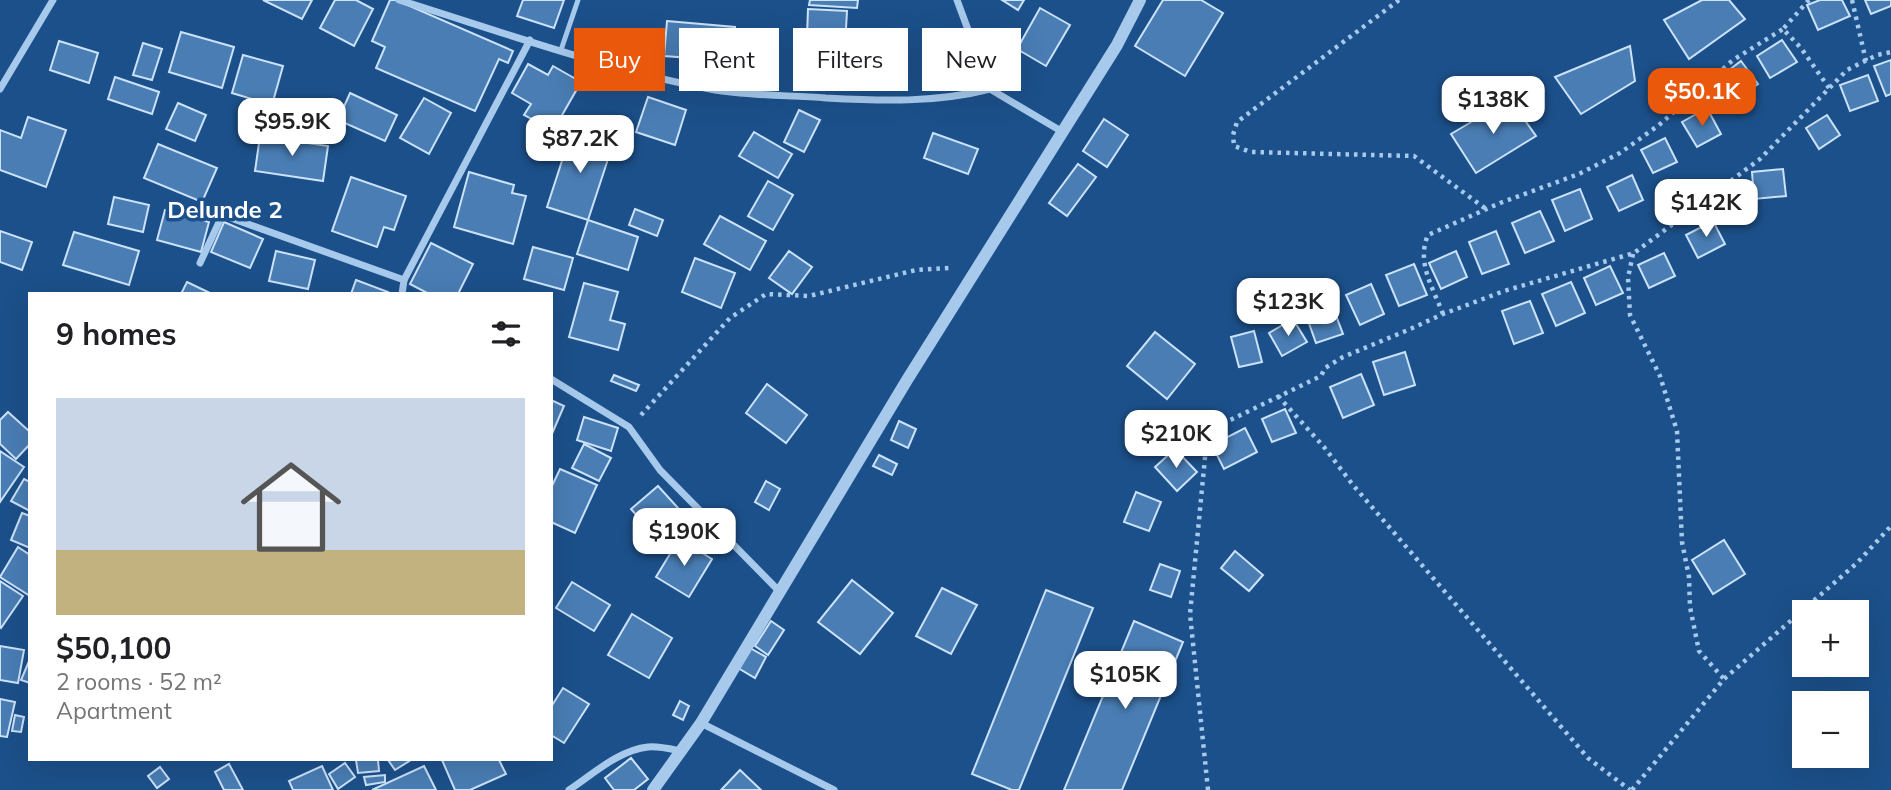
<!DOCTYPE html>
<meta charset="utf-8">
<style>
:root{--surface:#fff;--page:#f2f2f2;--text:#202124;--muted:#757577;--accent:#ea580c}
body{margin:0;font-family:Mulish,sans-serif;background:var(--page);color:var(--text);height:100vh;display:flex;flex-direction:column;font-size:26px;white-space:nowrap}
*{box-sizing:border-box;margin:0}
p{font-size:23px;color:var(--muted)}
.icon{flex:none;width:38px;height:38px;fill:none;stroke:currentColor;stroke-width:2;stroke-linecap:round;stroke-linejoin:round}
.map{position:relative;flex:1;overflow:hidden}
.sheet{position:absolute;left:28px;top:292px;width:525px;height:469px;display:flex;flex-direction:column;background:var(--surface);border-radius:0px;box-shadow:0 7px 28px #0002}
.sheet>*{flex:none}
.banner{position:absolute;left:574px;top:28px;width:665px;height:63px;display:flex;gap:14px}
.buttons{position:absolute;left:1792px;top:600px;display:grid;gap:14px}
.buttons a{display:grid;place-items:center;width:77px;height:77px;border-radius:0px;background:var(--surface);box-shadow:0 7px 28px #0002;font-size:35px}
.price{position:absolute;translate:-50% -60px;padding:0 16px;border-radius:14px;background:#fff;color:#222;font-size:23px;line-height:46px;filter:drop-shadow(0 2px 4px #0008)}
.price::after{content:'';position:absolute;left:50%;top:42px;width:21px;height:16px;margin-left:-10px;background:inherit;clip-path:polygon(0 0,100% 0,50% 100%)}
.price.current{background:var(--accent);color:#fff}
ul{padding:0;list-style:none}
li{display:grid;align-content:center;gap:14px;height:371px;padding:0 28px}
li span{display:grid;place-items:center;height:217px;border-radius:0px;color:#555}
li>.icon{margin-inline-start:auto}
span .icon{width:126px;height:126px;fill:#fffc;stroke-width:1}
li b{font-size:30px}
h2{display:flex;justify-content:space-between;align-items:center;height:84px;padding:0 28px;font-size:30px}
.chip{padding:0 24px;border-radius:0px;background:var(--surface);box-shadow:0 7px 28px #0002;font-size:24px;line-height:63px}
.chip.current{background:var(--accent);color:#fff}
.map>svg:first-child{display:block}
.building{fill:#497db4;stroke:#cbe2f9;stroke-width:2}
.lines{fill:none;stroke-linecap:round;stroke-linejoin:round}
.path{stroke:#a6c9ec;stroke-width:4.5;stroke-dasharray:3.5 5;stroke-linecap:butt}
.service{stroke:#a6c9ec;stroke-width:5}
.minor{stroke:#a6c9ec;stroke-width:7}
.tertiary{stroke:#a6c9ec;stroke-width:12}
.labels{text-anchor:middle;stroke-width:7;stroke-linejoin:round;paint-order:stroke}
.quarter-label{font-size:24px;font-weight:bold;fill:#fff;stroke:#1c508a}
</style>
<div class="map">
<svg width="1891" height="790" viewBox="0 0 1891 790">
<rect width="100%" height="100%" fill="#1c508a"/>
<g class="building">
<polygon points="263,0 312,0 302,19"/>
<polygon points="335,0 356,0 373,9 354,46 320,28"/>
<polygon points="390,0 396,0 513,51 508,63 499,59 475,111 376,68 385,47 372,41"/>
<polygon points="523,0 564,0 554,28 517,16"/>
<polygon points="810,0 858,0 857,8 809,5"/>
<polygon points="1002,0 1024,0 1018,10"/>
<polygon points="1163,0 1201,0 1223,13 1185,76 1135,46"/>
<polygon points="1702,0 1729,0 1745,19 1689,59 1664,20"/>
<polygon points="1820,0 1842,0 1850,16 1818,30 1807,5"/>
<polygon points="1865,0 1891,0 1891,6 1871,14"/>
<polygon points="1040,8 1070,25 1046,66 1017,49"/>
<polygon points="808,9 847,11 844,64 806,63"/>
<polygon points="667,21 735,27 732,61 664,56"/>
<polygon points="181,32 234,47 222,88 169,72"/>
<polygon points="1782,40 1797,62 1770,78 1757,56"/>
<polygon points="59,41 98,53 89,83 50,70"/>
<polygon points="143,43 162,49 152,80 133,75"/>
<polygon points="1630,46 1635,81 1581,114 1555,77"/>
<polygon points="243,55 283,66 272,105 232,93"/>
<polygon points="1891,60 1891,94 1886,96 1874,66"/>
<polygon points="1741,61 1758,84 1732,102 1716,80"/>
<polygon points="528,64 548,75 553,66 581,82 553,131 524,115 531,104 512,93"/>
<polygon points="1868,75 1878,101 1850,111 1840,85"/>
<polygon points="115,77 159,92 152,114 108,99"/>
<polygon points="350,93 397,115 385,141 338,120"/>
<polygon points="648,97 686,110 675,145 636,132"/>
<polygon points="424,98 451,113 429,154 400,138"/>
<polygon points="1510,99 1536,136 1476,173 1451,134"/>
<polygon points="178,103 206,115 195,141 166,129"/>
<polygon points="1707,108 1721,134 1697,147 1682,122"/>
<polygon points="799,110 820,120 804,152 784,142"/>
<polygon points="1827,115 1840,135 1819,149 1806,128"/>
<polygon points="28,117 66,130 46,187 0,170 0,130 21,138"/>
<polygon points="1104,119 1128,135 1107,167 1083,151"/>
<polygon points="572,130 613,144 588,220 547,207"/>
<polygon points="754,132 792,154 778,178 739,156"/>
<polygon points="933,133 978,149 968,174 924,158"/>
<polygon points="260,136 328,146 323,181 255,171"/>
<polygon points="1665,138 1677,162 1653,173 1641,150"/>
<polygon points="158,144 217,168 202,202 144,178"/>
<polygon points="1078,164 1096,177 1067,216 1049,203"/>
<polygon points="1783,169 1786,196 1754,199 1752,172"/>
<polygon points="469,172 514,185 512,193 526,196 513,244 454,227"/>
<polygon points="1632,175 1643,200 1619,211 1607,187"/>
<polygon points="351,177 406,196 394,230 384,227 377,247 332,231"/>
<polygon points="768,181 793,195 773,230 748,216"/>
<polygon points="1580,189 1592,219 1565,231 1552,200"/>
<polygon points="114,197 149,205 143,232 108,224"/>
<polygon points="635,209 663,220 657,236 629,225"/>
<polygon points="165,210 209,222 201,252 157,240"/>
<polygon points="1540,211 1554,241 1525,253 1512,223"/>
<polygon points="720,216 766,241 750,270 704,244"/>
<polygon points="588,220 638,237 628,270 577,254"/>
<polygon points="1713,221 1725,244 1698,258 1686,235"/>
<polygon points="224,222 263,239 250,268 211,252"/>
<polygon points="0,231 32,242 22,270 0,262"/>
<polygon points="1496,231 1509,264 1482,274 1469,242"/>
<polygon points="74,232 139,251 129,285 63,265"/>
<polygon points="431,243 473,264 458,294 429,294 410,284"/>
<polygon points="533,247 573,258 564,290 524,279"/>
<polygon points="276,251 315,260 308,289 269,281"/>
<polygon points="789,251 812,267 792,294 769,278"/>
<polygon points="1456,251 1467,277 1441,289 1429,263"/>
<polygon points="1664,253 1675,276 1649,288 1638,265"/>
<polygon points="695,258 735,273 721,308 682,292"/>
<polygon points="1414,264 1427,295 1399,306 1386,275"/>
<polygon points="1610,266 1623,293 1596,305 1584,278"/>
<polygon points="356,280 388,292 387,294 351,294"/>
<polygon points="187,282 212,294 181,294"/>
<polygon points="1571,282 1585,313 1556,326 1542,294"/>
<polygon points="584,283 618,292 610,320 625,324 618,350 569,337"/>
<polygon points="1371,284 1384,314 1360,325 1346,295"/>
<polygon points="1530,301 1543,333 1514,344 1502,311"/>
<polygon points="1332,305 1343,334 1316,343 1306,315"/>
<polygon points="1293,319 1307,342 1282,356 1269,333"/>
<polygon points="1254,331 1262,362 1239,367 1231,337"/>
<polygon points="1155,332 1195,364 1167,399 1127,366"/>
<polygon points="1405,352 1415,385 1384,395 1373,362"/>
<polygon points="1361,374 1374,405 1343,418 1330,387"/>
<polygon points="614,375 639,385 636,391 611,381"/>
<polygon points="767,384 807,415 786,443 746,413"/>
<polygon points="551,400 564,406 551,436"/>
<polygon points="1285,409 1296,433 1272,442 1262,419"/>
<polygon points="8,412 30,432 30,444 16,459 0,444 0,420"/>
<polygon points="584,417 618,428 611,451 577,440"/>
<polygon points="899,421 916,429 908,448 891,440"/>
<polygon points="1245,428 1257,452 1224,469 1212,445"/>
<polygon points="584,444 611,458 599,481 572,468"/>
<polygon points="1175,449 1197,472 1177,491 1155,467"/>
<polygon points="0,451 24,467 0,502"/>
<polygon points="879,455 897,464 892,475 873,466"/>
<polygon points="560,469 597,485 575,533 551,522 551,488"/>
<polygon points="24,479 30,482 30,511 11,501"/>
<polygon points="766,481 780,489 769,510 755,502"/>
<polygon points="658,486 688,519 661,543 631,509"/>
<polygon points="1136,492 1161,502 1149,531 1124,522"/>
<polygon points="22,513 30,516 30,548 11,540"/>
<polygon points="679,539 712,559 689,597 656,577"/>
<polygon points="1724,540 1745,574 1713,594 1692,560"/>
<polygon points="18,547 30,555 30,596 0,577"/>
<polygon points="1235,551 1263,575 1249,591 1221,568"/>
<polygon points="1160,564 1180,571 1171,597 1150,590"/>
<polygon points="852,580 893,613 860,654 818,622"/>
<polygon points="0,581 23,596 1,628 0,627"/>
<polygon points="572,582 610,605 594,631 556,608"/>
<polygon points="942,588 977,605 951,654 916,636"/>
<polygon points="1046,590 1093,608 1019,790 1012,790 972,774"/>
<polygon points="632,614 672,638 649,678 608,655"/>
<polygon points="771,621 784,630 768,655 755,646"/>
<polygon points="1134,621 1183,642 1122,790 1064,790"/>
<polygon points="0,646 24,650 18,683 0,680"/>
<polygon points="750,648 766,657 755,678 738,668"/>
<polygon points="30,659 30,683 21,680"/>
<polygon points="563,688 589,704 564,743 551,735 551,707"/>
<polygon points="0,699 15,702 7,737 0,736"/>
<polygon points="680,701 689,706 683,720 673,715"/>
<polygon points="15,715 24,717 21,732 12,731"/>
<polygon points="631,758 648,779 634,790 614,790 605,778"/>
<polygon points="356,760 378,760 379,771 358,773"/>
<polygon points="388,760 411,760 395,770"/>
<polygon points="442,760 499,760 506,774 470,790 455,790"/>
<polygon points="345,763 355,777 338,789 329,774"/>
<polygon points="229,764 243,790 224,790 215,772"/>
<polygon points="322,766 333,790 293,790 289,781"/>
<polygon points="424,766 436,790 372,790"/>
<polygon points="160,767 169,779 157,788 148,776"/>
<polygon points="740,770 761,790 721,790"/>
<polygon points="385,775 385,782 366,785 364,777"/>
</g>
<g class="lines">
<g class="path">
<polyline points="1399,0 1237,122 1233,135 1234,146 1251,152 1414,156 1486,209"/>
<polyline points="1809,0 1783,29 1801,48 1829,88"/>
<polyline points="1852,0 1866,61"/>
<polyline points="1633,254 1628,278 1630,315 1660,376 1677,431 1682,542 1689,577 1690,607 1699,651 1724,679"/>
<path d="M1443 314C1433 288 1416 262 1428 235L1500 203 1579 174 1620 153 1659 125 1733 60 1783 29"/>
<polyline points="1278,396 1324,447 1353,485 1588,758 1630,790"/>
<polyline points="641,415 730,318 766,294 809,296 916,270 950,268"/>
<polyline points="1208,790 1190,614 1206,447 1220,425 1321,376 1325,368 1343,357 1408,330 1443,314 1504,291 1634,253 1760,159 1847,70 1877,55 1891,52"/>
<polyline points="1632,790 1724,679 1857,563 1891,526"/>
</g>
<polyline class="service" points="561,50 578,0"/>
<g class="minor">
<path d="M399 0C502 32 604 69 710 89 747 96 788 95 826 98 881 101 936 103 990 89L957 0"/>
<polyline points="0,89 53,0"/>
<polyline points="990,89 1061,131"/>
<polyline points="200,263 220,220 223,217 228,217 404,280 402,294"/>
<polyline points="404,280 530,40"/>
<polyline points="551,379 629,427 660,470 779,591"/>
<polyline points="701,723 834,790"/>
<path d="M569 790C593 774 619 750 648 747 658 746 671 749 681 751"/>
</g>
<polyline class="tertiary" points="653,790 701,723 907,380 1117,45 1140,0"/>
</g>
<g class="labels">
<g class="quarter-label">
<text x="225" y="218">Delunde 2</text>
</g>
</g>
</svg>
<div class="buttons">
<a>+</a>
<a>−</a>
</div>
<b class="price current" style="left:1702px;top:128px">$50.1K</b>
<b class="price" style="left:1493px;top:136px">$138K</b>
<b class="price" style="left:292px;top:158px">$95.9K</b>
<b class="price" style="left:580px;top:175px">$87.2K</b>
<b class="price" style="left:1706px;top:239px">$142K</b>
<b class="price" style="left:1288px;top:338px">$123K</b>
<b class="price" style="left:1176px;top:470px">$210K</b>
<b class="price" style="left:684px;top:568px">$190K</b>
<b class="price" style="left:1125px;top:711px">$105K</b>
<div class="banner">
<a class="chip current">Buy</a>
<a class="chip">Rent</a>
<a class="chip">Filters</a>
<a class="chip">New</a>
</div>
<section class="sheet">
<h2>9 homes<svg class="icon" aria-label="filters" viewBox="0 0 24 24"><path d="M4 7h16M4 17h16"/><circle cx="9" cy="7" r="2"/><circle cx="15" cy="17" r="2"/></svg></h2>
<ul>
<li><span style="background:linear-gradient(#c9d6e8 70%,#c2b280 0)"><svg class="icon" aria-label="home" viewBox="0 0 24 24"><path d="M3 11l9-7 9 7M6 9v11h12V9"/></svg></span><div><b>$50,100</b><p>2 rooms · 52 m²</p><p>Apartment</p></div></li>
</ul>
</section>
</div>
